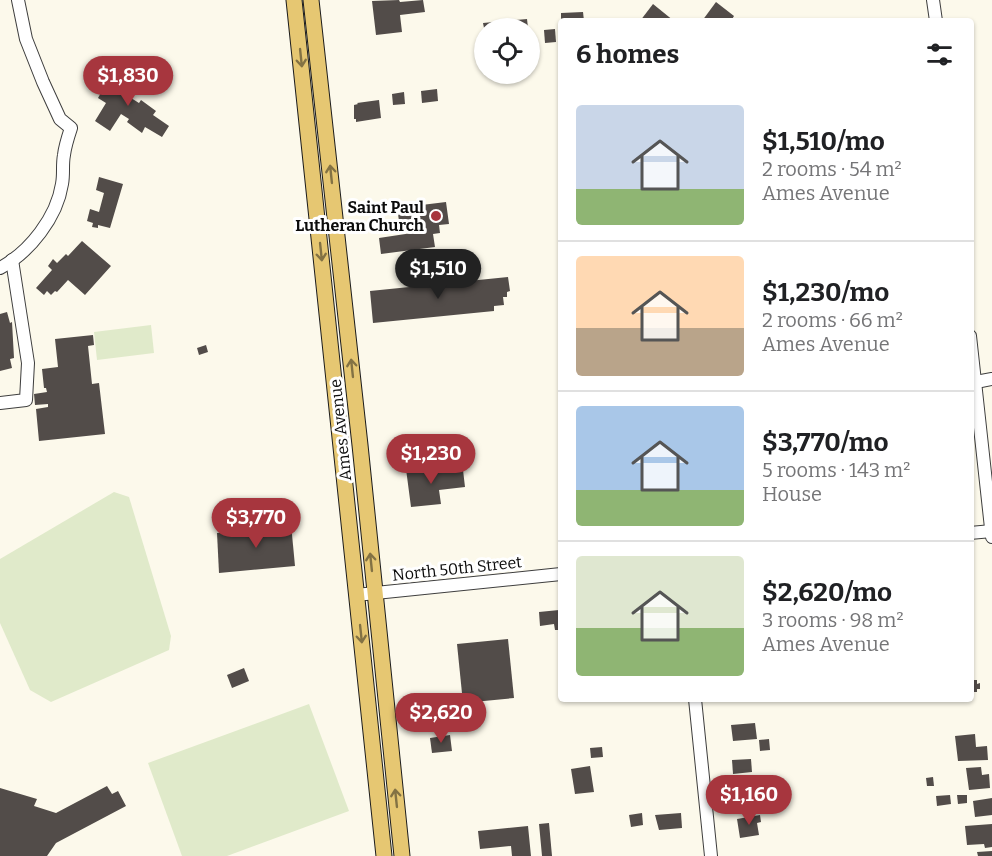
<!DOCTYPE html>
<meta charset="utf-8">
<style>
:root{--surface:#fff;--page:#f2f2f2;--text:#202124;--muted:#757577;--line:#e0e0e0;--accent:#a7363e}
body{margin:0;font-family:Bitter,serif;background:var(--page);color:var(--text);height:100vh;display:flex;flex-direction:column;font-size:22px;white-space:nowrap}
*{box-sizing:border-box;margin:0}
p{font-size:20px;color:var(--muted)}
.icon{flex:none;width:33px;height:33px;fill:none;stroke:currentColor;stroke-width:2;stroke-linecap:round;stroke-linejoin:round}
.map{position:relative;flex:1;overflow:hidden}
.details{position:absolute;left:558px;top:18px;width:416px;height:684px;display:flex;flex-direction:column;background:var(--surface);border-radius:6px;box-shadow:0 2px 4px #0004}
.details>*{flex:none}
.fabs{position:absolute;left:474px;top:18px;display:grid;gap:12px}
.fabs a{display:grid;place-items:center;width:66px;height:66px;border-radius:50%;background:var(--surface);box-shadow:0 2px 4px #0004;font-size:30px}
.price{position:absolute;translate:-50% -51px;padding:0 14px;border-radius:21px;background:var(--accent);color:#fff;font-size:20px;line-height:39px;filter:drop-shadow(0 2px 3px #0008)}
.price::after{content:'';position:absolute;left:50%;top:36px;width:18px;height:14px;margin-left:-9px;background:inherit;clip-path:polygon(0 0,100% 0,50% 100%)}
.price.current{background:#222;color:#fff}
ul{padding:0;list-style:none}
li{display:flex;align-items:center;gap:18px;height:150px;padding:0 18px}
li+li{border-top:2px solid var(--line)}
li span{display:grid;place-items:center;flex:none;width:168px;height:120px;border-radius:6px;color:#555}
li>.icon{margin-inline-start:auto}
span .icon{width:72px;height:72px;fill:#fffc;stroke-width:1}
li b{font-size:26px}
h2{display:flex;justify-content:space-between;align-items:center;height:72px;padding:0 18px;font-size:26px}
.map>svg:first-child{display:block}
.pitch{fill:#e0eaca}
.building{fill:#524c49}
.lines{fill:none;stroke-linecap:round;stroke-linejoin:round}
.minor-casing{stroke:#3e3e3e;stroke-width:14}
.major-casing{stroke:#1c1c1c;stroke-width:17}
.minor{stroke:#fff;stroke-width:12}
.major{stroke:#e6c772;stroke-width:15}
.oneway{stroke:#837244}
.poi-dot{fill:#a7363e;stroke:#fff;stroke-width:2}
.labels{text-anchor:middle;stroke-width:6;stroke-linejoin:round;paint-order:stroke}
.poi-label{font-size:16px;font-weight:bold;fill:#0b0b0b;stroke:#fff;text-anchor:end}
.street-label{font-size:16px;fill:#0b0b0b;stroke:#fff}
</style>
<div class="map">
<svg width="992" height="856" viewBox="0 0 992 856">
<rect width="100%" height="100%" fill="#fcf9eb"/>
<g class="pitch">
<polygon points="151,325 154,353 97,360 94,332"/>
<polygon points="114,492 129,497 171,636 169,650 51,702 30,690 0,623 0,559"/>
<polygon points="309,704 349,811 227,856 182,856 148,763"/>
</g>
<g class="building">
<polygon points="399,0 400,2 423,0 425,12 400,15 402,32 376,35 372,1"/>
<polygon points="716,2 734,16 731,21 702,21"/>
<polygon points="653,4 674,21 640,21"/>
<polygon points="583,12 584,21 561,21 561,13"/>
<polygon points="527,19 528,28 484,28 483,23"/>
<polygon points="555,29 556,42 545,43 544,30"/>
<polygon points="128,71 143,82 131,98 139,103 141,100 156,111 153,115 169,126 162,137 145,127 142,133 127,122 129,119 121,114 110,131 95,121 106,103 98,98 107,82 116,89"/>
<polygon points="437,89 438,101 422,103 421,91"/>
<polygon points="404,92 405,104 393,105 392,94"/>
<polygon points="379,100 381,118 356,122 356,119 354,119 354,105 358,104 357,103"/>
<polygon points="99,177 123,184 110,228 98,225 98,228 92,227 93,223 87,221 90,209 99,212 104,193 96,190"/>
<polygon points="446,202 449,224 439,225 440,233 433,234 435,247 381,254 379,238 412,233 411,226 400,227 397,208"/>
<polygon points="82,241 111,266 85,295 68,280 57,292 55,291 51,295 47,291 44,295 36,288 52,270 48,266 53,259 57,263 66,254 68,256"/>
<polygon points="508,277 510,291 507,292 507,297 503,297 504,305 494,306 494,311 373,323 370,291"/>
<polygon points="7,312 10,323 12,322 14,358 10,359 12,368 0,371 0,314"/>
<polygon points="93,335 94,345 88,346 92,384 99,383 105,434 39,441 36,409 48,407 48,404 35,405 34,394 47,392 46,388 44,388 42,369 58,367 55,339"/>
<polygon points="206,345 208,352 199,355 197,348"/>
<polygon points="437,466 438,473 463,470 465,487 439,490 441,504 411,507 406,469"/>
<polygon points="291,524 295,566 219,573 217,533"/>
<polygon points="559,610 561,630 555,630 554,624 540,626 539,612"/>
<polygon points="508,639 514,698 463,703 457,644"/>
<polygon points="244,668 249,681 232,688 227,675"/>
<polygon points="970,680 977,680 977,684 980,683 980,689 977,689 977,692 970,692"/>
<polygon points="755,723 757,739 733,741 731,725"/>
<polygon points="975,734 976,747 987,746 988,760 958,761 955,736"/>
<polygon points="450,735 452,751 432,753 430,738"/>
<polygon points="769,739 770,750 760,751 759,740"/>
<polygon points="602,747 603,757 591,758 590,748"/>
<polygon points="751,759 752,772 733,774 732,760"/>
<polygon points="590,766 594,792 575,794 571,769"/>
<polygon points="981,767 982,775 989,774 990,788 969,790 966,768"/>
<polygon points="933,777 934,786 927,786 926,778"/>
<polygon points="107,786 112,794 118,791 126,806 56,843 47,856 0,856 0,788 37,799 34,806 56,813"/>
<polygon points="753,791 755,804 737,806 736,793"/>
<polygon points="950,795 951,804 937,806 936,796"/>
<polygon points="957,795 967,795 967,803 958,804"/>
<polygon points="992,798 992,815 975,817 973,801"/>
<polygon points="642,813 643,825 631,827 629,815"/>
<polygon points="681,813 682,828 659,830 655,815"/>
<polygon points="760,815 761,822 757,823 759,835 740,838 737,819"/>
<polygon points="549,823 552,856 542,856 539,824"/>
<polygon points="992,824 992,847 985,848 984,844 967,845 965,826"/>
<polygon points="528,826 531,856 512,856 511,846 480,849 478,831"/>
<polygon points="992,851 992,856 978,856 977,852"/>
</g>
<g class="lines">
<defs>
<g id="minor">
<polyline points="933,0 936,21"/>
<path d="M0 268C30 252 57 217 62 184 64 174 62 165 64 155 65 146 68 137 71 128L60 119 43 82 26 39 18 0"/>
<polyline points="970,336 992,537"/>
<polyline points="976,382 992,379"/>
<polyline points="0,403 26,400 28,363 12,260"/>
<polyline points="970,533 992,531"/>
<polyline points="356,595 561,574"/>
<polyline points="695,699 711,856"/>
</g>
<g id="major">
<polyline points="294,0 384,856"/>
<polyline points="311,0 360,445 402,856"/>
</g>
</defs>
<use href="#minor" class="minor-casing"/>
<use href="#major" class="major-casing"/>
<use href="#minor" class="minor"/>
<use href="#major" class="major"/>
</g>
<defs><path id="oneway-shaft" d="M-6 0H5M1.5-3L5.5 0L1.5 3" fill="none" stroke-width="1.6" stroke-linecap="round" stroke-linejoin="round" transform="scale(1.5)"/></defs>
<g class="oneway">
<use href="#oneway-shaft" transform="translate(301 58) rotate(84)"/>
<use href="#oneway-shaft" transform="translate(331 174) rotate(-96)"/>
<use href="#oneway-shaft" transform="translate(321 252) rotate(84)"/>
<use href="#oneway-shaft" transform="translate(352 368) rotate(-96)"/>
<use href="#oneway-shaft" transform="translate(371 562) rotate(-96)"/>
<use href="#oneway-shaft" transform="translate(361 634) rotate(84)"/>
<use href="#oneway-shaft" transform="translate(396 798) rotate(-96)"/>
</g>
<circle class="poi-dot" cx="436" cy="216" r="6"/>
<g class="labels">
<g class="poi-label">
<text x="424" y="213">Saint Paul<tspan x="424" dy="18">Lutheran Church</tspan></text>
</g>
<g class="street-label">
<text transform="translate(340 430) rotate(-96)" y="6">Ames Avenue</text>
<text transform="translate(457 568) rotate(-6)" y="6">North 50th Street</text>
</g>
</g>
</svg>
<div class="fabs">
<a><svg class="icon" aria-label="locate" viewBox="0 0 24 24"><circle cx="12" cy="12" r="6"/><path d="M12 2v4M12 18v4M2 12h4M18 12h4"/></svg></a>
</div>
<b class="price" style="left:128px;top:107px">$1,830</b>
<b class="price current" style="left:438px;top:300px">$1,510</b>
<b class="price" style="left:431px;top:485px">$1,230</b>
<b class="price" style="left:256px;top:549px">$3,770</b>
<b class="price" style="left:441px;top:744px">$2,620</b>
<b class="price" style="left:749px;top:826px">$1,160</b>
<section class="details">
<h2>6 homes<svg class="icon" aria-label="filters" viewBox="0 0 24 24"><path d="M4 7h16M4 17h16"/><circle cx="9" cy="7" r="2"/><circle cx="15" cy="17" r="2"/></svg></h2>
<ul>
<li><span style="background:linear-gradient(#c9d6e8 70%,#8fb573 0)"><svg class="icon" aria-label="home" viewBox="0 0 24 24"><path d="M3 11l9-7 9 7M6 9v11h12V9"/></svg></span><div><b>$1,510/mo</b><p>2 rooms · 54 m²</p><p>Ames Avenue</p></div></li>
<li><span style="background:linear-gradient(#ffd9b3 60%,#b9a48a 0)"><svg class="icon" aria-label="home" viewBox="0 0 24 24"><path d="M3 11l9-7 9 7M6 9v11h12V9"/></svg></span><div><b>$1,230/mo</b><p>2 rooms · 66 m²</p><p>Ames Avenue</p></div></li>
<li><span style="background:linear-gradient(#a9c7e8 70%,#8fb573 0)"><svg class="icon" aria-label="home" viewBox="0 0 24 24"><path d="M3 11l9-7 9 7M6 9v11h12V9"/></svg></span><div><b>$3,770/mo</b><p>5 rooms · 143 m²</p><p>House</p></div></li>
<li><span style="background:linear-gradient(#dfe7d0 60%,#8fb573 0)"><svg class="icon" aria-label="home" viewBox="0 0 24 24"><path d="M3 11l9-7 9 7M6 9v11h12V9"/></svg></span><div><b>$2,620/mo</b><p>3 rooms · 98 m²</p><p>Ames Avenue</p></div></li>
</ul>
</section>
</div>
